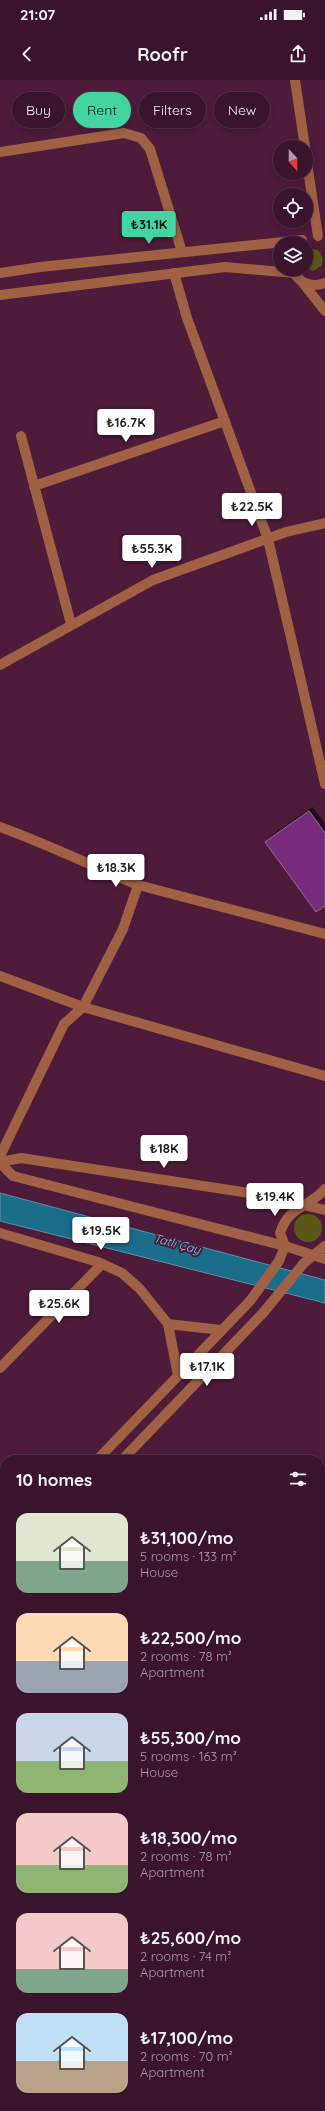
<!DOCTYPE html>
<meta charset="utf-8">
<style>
:root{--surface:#3a142c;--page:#411d34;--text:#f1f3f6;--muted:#ab9ea9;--line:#543348;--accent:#42d4a1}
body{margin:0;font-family:Quicksand,sans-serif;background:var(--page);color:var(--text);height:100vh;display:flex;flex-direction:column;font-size:15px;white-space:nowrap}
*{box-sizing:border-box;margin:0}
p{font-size:13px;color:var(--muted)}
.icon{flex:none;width:22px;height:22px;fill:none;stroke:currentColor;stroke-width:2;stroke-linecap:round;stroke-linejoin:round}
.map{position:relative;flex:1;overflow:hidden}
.side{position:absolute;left:0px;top:1375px;width:325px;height:656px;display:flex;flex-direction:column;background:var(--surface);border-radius:16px 16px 0 0;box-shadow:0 2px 6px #0003,0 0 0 1px var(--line)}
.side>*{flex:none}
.hud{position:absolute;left:12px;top:12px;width:301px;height:36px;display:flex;gap:8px}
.needle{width:26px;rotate:159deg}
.buttons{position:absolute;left:273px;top:60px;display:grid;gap:8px}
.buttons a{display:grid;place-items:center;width:40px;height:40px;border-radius:50%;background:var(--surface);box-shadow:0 2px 6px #0003,0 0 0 1px var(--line);font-size:20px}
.price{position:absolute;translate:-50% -34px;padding:0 9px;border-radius:4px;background:#fff;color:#222;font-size:13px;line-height:26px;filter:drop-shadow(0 1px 2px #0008)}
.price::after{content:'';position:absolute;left:50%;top:24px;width:12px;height:9px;margin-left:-6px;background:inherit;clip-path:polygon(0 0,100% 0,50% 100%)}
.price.active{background:var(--accent);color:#111}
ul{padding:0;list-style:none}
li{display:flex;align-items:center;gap:12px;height:100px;padding:0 16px}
li span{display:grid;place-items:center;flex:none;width:112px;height:80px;border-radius:12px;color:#555}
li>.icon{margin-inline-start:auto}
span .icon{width:48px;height:48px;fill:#fffc;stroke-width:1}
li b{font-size:17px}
h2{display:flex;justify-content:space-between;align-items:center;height:48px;padding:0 16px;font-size:17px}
.tag{padding:0 14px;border-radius:18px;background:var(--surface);box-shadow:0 2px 6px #0003,0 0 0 1px var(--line);font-size:14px;line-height:36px}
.tag.active{background:var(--accent);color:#111}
.status{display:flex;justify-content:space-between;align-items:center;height:28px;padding:0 20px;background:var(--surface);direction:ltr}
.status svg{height:11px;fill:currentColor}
header{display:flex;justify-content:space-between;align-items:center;height:52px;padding:0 16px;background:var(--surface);font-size:18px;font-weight:800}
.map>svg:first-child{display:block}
.green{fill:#5a5616}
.water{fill:#1a6e89;stroke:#5e8fa7}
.building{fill:#762c7b;stroke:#926694;filter:url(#shadow)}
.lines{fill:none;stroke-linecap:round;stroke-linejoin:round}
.minor{stroke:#9f6043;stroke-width:10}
.labels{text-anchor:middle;stroke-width:4;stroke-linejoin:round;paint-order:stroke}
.water-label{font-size:12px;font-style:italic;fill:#6ccdf2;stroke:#4e1b3a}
</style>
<div class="status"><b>21:07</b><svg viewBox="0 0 49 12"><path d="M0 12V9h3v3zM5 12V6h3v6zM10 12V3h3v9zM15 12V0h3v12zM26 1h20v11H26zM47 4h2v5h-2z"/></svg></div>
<header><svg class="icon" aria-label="back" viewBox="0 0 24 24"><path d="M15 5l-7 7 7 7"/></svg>Roofr<svg class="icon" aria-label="share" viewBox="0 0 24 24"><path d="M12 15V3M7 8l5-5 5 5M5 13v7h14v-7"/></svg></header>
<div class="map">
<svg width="325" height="2031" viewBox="0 0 325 2031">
<defs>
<filter id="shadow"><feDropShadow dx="3.5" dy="-3.5" stdDeviation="0" flood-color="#0009"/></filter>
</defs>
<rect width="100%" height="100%" fill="#4e1b3a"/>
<g class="green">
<polygon points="310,169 318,170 323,178 322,185 314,191 306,188 306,171"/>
<circle cx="308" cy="1148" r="14"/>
</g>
<polygon class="water" points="0,1113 325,1200 325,1223 0,1141"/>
<polygon class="building" points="309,731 325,753 325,826 316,832 265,762"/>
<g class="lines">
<g class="minor">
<polyline points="295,0 305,67"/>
<polyline points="0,72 124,53 141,58 150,69 182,172"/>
<polyline points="306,76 318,156"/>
<path d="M292 189C298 203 311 208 325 203"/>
<polyline points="0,193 40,187 302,160"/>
<polyline points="174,193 187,238 268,459 325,704"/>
<polyline points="303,203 325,231"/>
<polyline points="0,215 225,187 294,193"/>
<polyline points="21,356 71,544"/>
<polyline points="34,406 225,341"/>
<polyline points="0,585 153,500 286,452 325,443"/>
<path d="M0 747C47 764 92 786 138 805L123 849 83 927 64 944 0 1076"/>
<polyline points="138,805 325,854"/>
<polyline points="0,896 83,927 325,996"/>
<polyline points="0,1082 21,1078 256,1114 325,1130"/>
<polyline points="0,1083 13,1096 285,1166 325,1179"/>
<polyline points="0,1153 98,1182 122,1193 140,1209 168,1244 178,1295"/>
<polyline points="168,1244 221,1250"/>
<polyline points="0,1288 102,1184"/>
<path d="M97 1380 250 1221 279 1181 285 1166 280 1153C289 1125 309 1128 325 1109"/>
<polyline points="122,1380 263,1233 304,1183 325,1166"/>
<polyline points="0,1415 5,1417"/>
<polyline points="0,1480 5,1475"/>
<polyline points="323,1484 325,1465"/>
<polyline points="0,1509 5,1503"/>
<polyline points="320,1542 325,1536"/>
<polyline points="0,1550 5,1555"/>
<polyline points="320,1692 325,1685"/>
<polyline points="0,1708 5,1702"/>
<polyline points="0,1778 5,1772"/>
<polyline points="320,1858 325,1850"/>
<polyline points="320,1864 325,1869"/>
<polyline points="0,1874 5,1879"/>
<polyline points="320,1887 325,1881"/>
<polyline points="0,1913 5,1907"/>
<polyline points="144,2026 149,2031"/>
<polyline points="207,2026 211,2031"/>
<polyline points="29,2031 33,2026"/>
<polyline points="171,2031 177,2026"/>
</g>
</g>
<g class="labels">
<g class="water-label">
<text transform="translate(177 1164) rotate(15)" y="4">Tatlı Çay</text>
</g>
</g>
</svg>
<div class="buttons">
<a><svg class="needle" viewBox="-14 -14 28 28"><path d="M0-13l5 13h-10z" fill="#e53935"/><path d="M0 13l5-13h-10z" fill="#ab9ea9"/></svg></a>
<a><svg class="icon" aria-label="locate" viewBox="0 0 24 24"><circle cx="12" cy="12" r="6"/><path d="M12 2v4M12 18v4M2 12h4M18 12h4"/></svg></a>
<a><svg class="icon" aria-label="layers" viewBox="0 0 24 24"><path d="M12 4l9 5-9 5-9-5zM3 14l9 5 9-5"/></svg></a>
</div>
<b class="price active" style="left:149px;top:165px">₺31.1K</b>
<b class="price" style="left:126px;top:363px">₺16.7K</b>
<b class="price" style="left:252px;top:447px">₺22.5K</b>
<b class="price" style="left:152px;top:489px">₺55.3K</b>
<b class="price" style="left:116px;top:808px">₺18.3K</b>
<b class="price" style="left:164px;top:1089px">₺18K</b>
<b class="price" style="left:275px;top:1137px">₺19.4K</b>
<b class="price" style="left:101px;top:1171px">₺19.5K</b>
<b class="price" style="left:59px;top:1244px">₺25.6K</b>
<b class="price" style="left:207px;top:1307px">₺17.1K</b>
<div class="hud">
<a class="tag">Buy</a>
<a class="tag active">Rent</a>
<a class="tag">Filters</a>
<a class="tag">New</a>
</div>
<section class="side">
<h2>10 homes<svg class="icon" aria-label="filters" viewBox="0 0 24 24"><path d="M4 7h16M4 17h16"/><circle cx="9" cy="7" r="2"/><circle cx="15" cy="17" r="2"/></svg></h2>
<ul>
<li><span style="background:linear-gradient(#dfe7d0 60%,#7fa58c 0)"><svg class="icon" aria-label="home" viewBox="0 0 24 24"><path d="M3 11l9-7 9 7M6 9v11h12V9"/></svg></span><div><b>₺31,100/mo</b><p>5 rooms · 133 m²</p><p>House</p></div></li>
<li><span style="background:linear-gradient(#ffd9b3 60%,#9aa5b1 0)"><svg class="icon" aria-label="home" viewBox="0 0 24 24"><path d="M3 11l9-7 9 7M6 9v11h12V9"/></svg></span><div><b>₺22,500/mo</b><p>2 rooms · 78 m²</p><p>Apartment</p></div></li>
<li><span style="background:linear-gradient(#c9d6e8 60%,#8fb573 0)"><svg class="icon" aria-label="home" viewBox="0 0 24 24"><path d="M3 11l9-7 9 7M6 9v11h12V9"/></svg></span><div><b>₺55,300/mo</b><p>5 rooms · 163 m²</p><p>House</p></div></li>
<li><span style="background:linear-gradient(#f6c9c9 65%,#8fb573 0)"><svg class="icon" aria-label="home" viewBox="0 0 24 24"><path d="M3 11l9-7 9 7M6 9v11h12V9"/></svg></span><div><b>₺18,300/mo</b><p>2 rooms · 78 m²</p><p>Apartment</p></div></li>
<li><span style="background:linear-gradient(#f6c9c9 70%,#7fa58c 0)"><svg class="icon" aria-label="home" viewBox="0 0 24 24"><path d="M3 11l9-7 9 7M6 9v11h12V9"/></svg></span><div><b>₺25,600/mo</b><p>2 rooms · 74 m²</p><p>Apartment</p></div></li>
<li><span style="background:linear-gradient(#bfe0f5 60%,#b9a48a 0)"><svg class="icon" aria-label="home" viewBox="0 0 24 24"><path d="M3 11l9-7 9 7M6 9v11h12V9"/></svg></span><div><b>₺17,100/mo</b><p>2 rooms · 70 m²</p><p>Apartment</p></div></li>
</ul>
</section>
</div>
